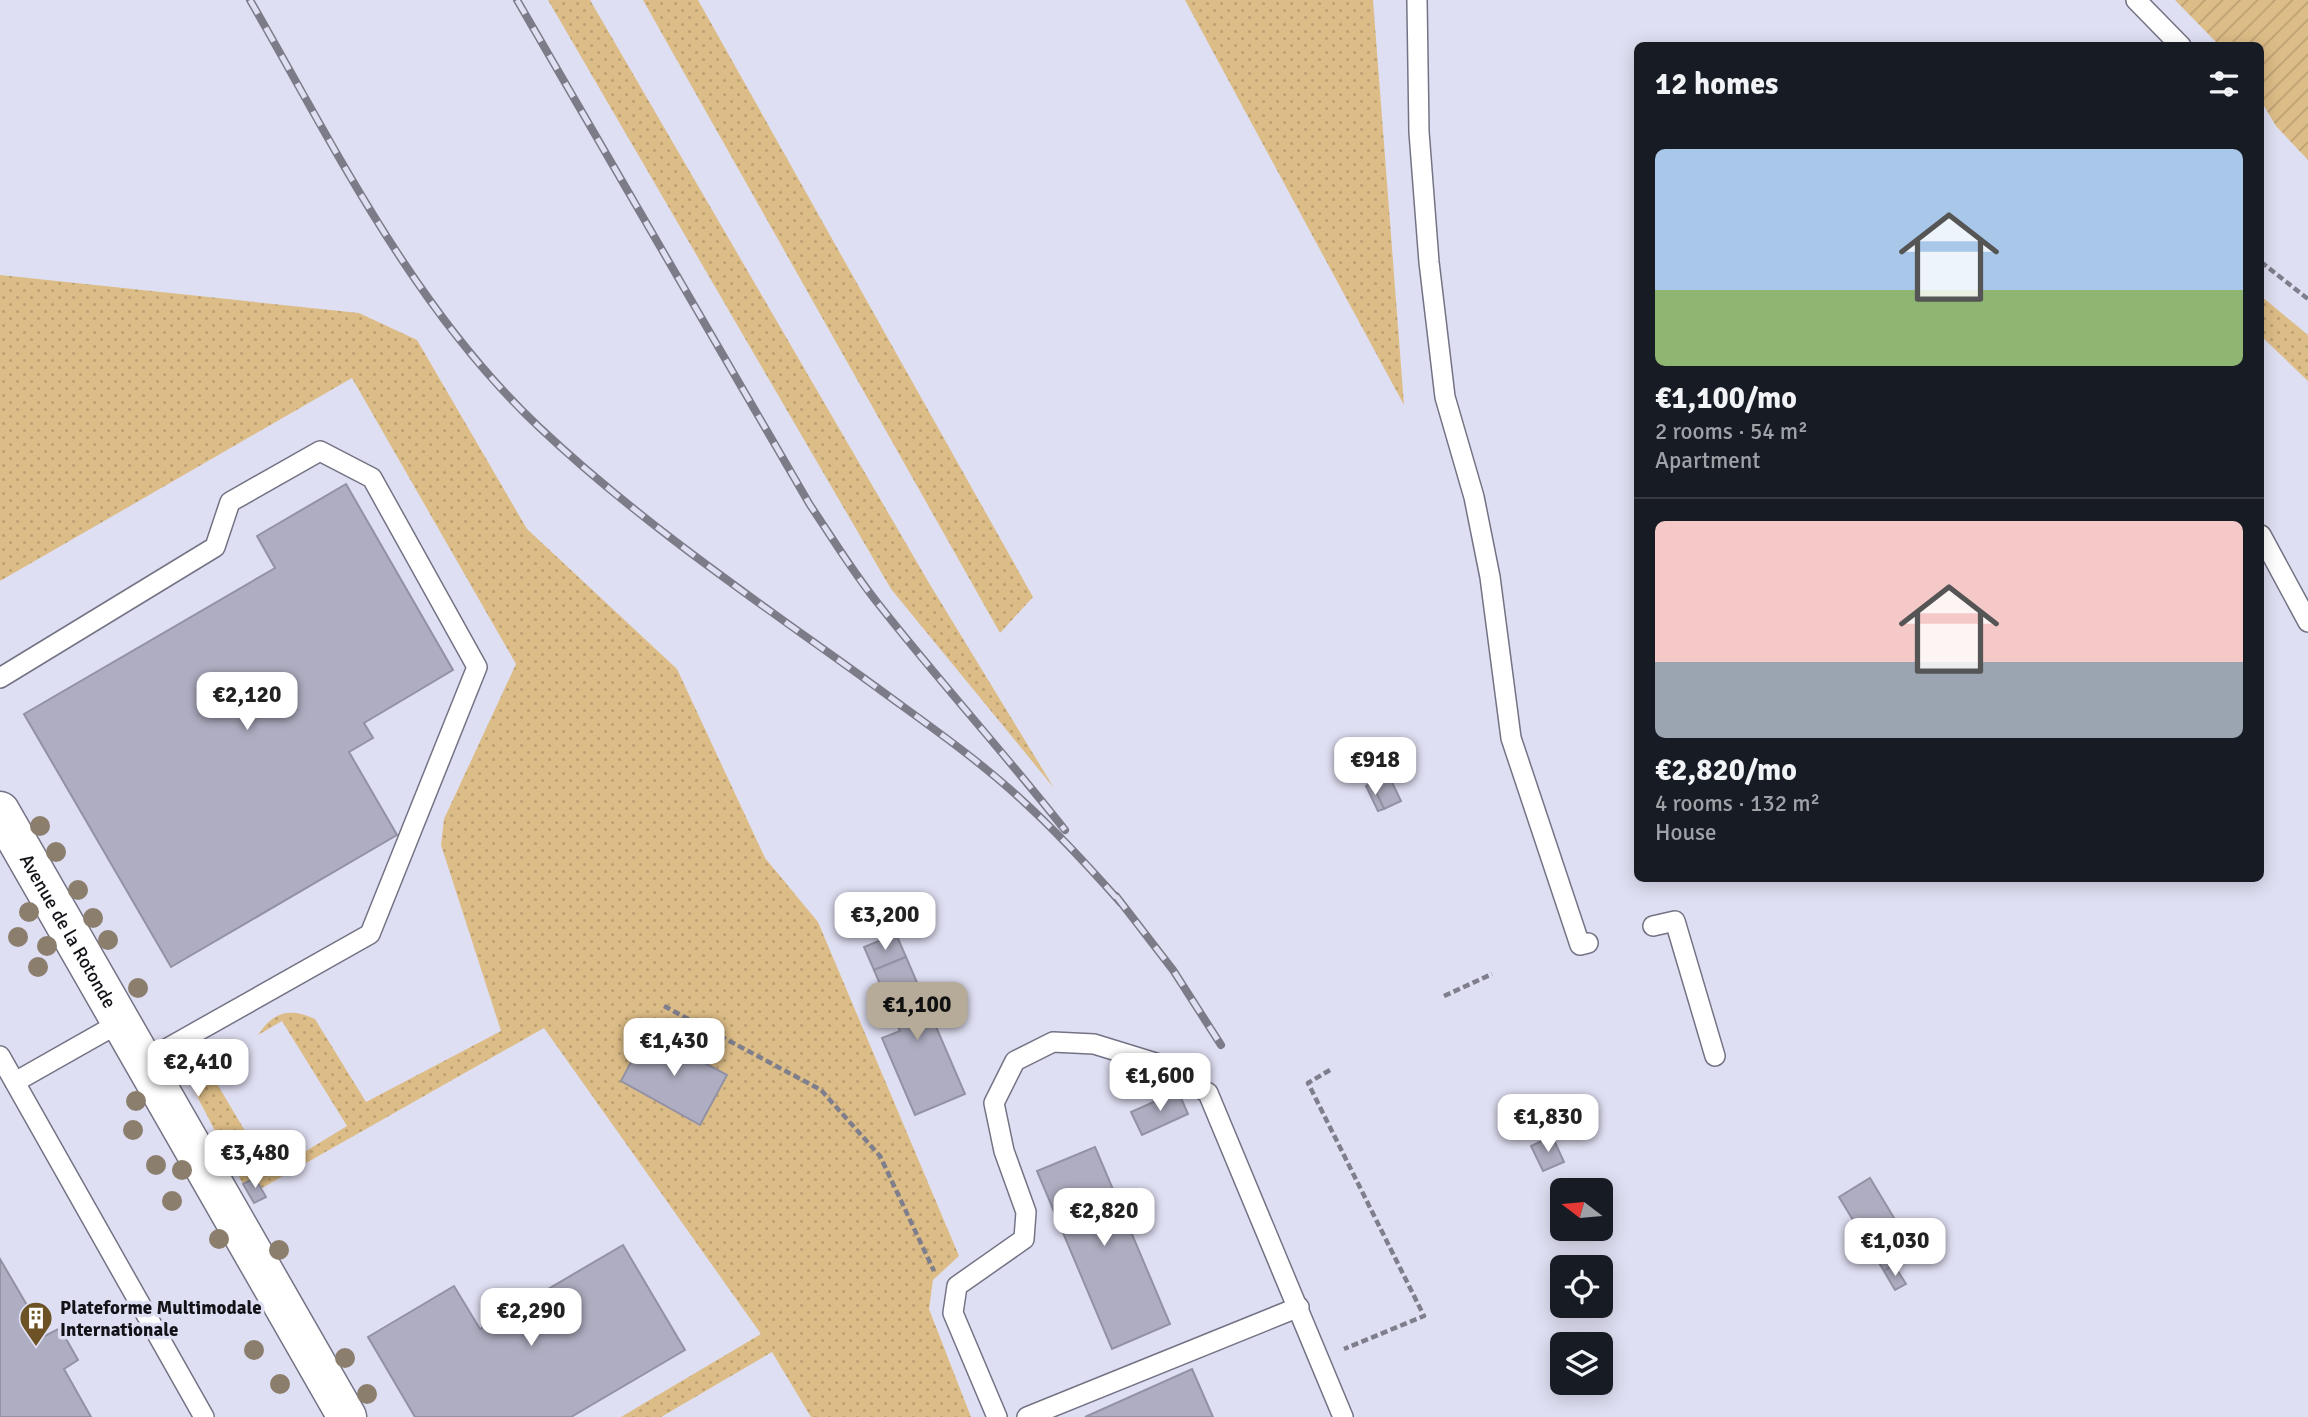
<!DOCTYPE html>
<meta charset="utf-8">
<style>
:root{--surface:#171b24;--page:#242831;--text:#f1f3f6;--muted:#9ea1a6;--line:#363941;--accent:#b5ab98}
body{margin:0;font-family:Signika,sans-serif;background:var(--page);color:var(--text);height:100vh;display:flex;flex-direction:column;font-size:26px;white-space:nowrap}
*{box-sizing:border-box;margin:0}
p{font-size:23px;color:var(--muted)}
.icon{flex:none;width:38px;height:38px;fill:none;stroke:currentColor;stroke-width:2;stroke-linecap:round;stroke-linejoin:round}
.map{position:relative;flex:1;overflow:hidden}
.sheet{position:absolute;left:1634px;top:42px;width:630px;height:840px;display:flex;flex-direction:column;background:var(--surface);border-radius:10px;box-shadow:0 4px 18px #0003}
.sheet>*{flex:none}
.needle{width:46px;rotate:286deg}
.controls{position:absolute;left:1550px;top:1178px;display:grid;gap:14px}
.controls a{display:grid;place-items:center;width:63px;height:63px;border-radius:10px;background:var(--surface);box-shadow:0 4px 18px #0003;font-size:35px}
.price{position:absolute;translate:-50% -60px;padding:0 16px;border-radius:14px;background:#fff;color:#222;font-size:23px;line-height:46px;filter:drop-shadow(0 2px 4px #0008)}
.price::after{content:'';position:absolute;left:50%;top:42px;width:21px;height:16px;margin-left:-10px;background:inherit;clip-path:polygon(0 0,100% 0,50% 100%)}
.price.active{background:var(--accent);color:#111}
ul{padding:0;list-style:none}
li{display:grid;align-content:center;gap:14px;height:371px;padding:0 21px}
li+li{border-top:2px solid var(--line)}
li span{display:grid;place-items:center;height:217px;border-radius:10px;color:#555}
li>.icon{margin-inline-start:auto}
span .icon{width:126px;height:126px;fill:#fffc;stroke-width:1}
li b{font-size:30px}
h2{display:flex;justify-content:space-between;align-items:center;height:84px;padding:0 21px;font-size:30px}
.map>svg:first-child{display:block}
.grass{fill:url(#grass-dots)}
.garden{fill:url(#garden-furrows)}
.building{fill:#aeadc1;stroke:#9292a4;stroke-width:2}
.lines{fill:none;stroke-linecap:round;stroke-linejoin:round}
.service-casing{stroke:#747385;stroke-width:22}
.minor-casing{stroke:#747385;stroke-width:41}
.path{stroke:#7e7e8c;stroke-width:4.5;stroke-dasharray:7 3.5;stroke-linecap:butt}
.service{stroke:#fff;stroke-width:19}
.minor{stroke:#fff;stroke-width:38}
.rail-casing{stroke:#7c7c89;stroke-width:8}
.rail{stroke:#dfdff3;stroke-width:5;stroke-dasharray:16;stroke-linecap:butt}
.tree{fill:#8b7e6d}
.labels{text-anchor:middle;stroke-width:7;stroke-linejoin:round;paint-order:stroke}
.street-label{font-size:19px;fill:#121218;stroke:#dfdff3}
.poi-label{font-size:19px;font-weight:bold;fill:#121218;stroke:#dfdff3;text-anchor:start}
</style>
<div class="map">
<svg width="2308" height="1417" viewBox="0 0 2308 1417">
<defs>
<pattern id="grass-dots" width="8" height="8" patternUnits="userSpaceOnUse" patternTransform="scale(1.75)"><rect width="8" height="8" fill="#ddbd87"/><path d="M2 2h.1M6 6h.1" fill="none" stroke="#bda174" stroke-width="1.8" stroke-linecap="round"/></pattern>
<pattern id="garden-furrows" width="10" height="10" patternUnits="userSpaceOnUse" patternTransform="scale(1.75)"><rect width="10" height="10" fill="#ddbd87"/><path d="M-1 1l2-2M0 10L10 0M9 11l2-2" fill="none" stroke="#bda174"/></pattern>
</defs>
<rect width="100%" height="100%" fill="#dfdff3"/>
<g class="grass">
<polygon points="548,0 590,0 929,583 1054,788 891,589"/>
<polygon points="643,0 698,0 1033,597 1000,633"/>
<polygon points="1185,0 1373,0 1404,405"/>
<path d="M0 275 359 313 417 340 527 529 677 669 765 858 818 922 959 1256 933 1280 929 1309 971 1417H811L772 1352 661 1417H621L761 1334 544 1028 262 1188 255 1178 243 1184 190 1083 191 1066 221 1050 228 1053 207 1067 270 1173 347 1126 282 1021 258 1035C273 1012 289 1007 315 1019L366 1102 501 1031 441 845 444 819 516 664 352 378 0 581Z"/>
<polygon points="2261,296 2308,335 2308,381 2261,336"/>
</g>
<polygon class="garden" points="2175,0 2308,0 2308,160 2276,126 2261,101 2261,46 2219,45"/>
<g class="building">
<polygon points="346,484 453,670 364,723 373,738 349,752 397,835 171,967 24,714 275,568 257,536"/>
<polygon points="1377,751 1401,801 1384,809 1360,759"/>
<polygon points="1372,783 1384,809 1378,811 1366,786"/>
<polygon points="896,934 906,957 874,970 864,947"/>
<polygon points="906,957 965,1094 915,1115 882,1038 900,1031 874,970"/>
<polygon points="647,1032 727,1075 700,1125 621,1081"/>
<polygon points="1178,1091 1188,1114 1142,1135 1131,1112"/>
<polygon points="1552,1136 1564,1162 1543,1171 1531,1146"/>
<polygon points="1095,1147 1170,1324 1112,1349 1037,1171"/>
<polygon points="255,1178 266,1197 254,1203 243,1184"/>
<polygon points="1870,1178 1915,1253 1884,1271 1839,1197"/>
<polygon points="623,1245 685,1350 571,1417 415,1417 368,1337 454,1286 480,1329"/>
<polygon points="0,1259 45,1336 60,1328 78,1360 64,1369 91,1417 0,1417"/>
<polygon points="1894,1265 1906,1284 1895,1290 1884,1271"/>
<polygon points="1192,1369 1213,1417 1085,1417"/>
</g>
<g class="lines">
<defs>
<g id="service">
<polyline points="1417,0 1419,132 1429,262 1445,397 1474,497 1490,577 1511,738 1580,945 1588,943"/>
<polyline points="2136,0 2181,46"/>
<polyline points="2261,535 2308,622"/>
<polyline points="0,678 215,547 230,502 320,451 372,478 477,667 370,934 143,1062"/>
<polyline points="1653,926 1675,921 1715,1056"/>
<polyline points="0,1056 204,1417"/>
<polyline points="15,1082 121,1022"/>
<polyline points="997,1417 953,1313 957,1286 1024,1239 1026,1212 1004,1151 994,1103 1015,1061 1053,1042 1094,1044 1159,1064 1208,1093 1343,1417"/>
<polyline points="1027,1417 1299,1307"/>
</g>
<g id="minor">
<path id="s1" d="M0 811 347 1417"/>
</g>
</defs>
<use href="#service" class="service-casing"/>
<use href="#minor" class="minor-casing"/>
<g class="path">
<polyline points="2261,262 2308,299"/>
<polyline points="1444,996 1492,974"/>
<polyline points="664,1006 821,1090 880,1156 934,1271"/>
<polyline points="1330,1070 1308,1083 1424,1316 1344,1349"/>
</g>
<use href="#service" class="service"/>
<use href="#minor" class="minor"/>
<defs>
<g id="rail">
<path d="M250 0C335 148 413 308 539 427 644 526 766 607 883 692 931 727 980 761 1024 802 1058 833 1090 868 1121 903"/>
<path d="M517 0 810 505C833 539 854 574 880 606 940 682 1005 754 1065 830"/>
<polyline points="1116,896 1173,970 1221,1045"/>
</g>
</defs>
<use href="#rail" class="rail-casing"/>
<use href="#rail" class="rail"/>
</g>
<g class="tree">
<circle cx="40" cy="826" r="10"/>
<circle cx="56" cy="852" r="10"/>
<circle cx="78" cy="890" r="10"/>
<circle cx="29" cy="912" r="10"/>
<circle cx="93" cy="918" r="10"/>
<circle cx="18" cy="937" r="10"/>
<circle cx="108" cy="940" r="10"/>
<circle cx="47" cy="946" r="10"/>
<circle cx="38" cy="967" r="10"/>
<circle cx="138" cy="988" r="10"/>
<circle cx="136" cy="1101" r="10"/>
<circle cx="133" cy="1130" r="10"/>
<circle cx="222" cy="1143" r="10"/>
<circle cx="156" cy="1165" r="10"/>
<circle cx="182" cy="1170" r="10"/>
<circle cx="172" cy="1201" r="10"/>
<circle cx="219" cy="1239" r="10"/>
<circle cx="279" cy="1250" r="10"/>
<circle cx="254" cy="1350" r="10"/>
<circle cx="345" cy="1358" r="10"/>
<circle cx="280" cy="1384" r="10"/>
<circle cx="367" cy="1394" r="10"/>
</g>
<defs>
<symbol id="building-pin" viewBox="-11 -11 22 30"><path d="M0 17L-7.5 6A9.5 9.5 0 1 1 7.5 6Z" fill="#6c5224" stroke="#dfdff3"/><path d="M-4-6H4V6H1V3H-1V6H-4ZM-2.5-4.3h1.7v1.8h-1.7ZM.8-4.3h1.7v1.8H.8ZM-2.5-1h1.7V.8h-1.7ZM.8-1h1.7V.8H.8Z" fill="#fff"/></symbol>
</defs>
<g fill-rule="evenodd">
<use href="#building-pin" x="17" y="1299" width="38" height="52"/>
</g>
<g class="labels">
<g class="street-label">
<text dy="7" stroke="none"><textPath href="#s1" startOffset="138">Avenue de la Rotonde</textPath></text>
</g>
<g class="poi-label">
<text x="60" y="1314">Plateforme Multimodale<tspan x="60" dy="22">Internationale</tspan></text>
</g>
</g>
</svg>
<div class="controls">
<a><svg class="needle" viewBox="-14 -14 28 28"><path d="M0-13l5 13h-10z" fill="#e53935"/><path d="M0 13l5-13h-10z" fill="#9ea1a6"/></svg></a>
<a><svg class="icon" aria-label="locate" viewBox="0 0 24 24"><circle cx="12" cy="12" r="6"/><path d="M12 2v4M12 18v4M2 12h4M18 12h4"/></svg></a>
<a><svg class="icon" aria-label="layers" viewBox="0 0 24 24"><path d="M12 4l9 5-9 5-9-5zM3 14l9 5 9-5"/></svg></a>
</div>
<b class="price" style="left:247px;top:732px">€2,120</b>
<b class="price" style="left:1375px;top:797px">€918</b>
<b class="price" style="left:885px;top:952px">€3,200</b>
<b class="price active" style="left:917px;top:1042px">€1,100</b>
<b class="price" style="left:674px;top:1078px">€1,430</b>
<b class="price" style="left:198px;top:1099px">€2,410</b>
<b class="price" style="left:1160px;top:1113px">€1,600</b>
<b class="price" style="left:1548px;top:1154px">€1,830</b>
<b class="price" style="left:255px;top:1190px">€3,480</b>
<b class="price" style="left:1104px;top:1248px">€2,820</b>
<b class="price" style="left:1895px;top:1278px">€1,030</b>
<b class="price" style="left:531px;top:1348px">€2,290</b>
<section class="sheet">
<h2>12 homes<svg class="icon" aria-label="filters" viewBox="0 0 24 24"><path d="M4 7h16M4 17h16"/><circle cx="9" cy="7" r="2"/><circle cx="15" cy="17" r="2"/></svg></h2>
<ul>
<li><span style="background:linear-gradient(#a9c7e8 65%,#8fb573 0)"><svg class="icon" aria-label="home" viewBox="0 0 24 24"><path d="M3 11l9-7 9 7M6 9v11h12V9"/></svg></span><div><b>€1,100/mo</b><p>2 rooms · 54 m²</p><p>Apartment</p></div></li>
<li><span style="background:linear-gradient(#f6c9c9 65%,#9aa5b1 0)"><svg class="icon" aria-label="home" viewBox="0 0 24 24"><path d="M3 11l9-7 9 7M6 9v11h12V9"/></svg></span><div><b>€2,820/mo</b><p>4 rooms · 132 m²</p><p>House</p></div></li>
</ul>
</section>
</div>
